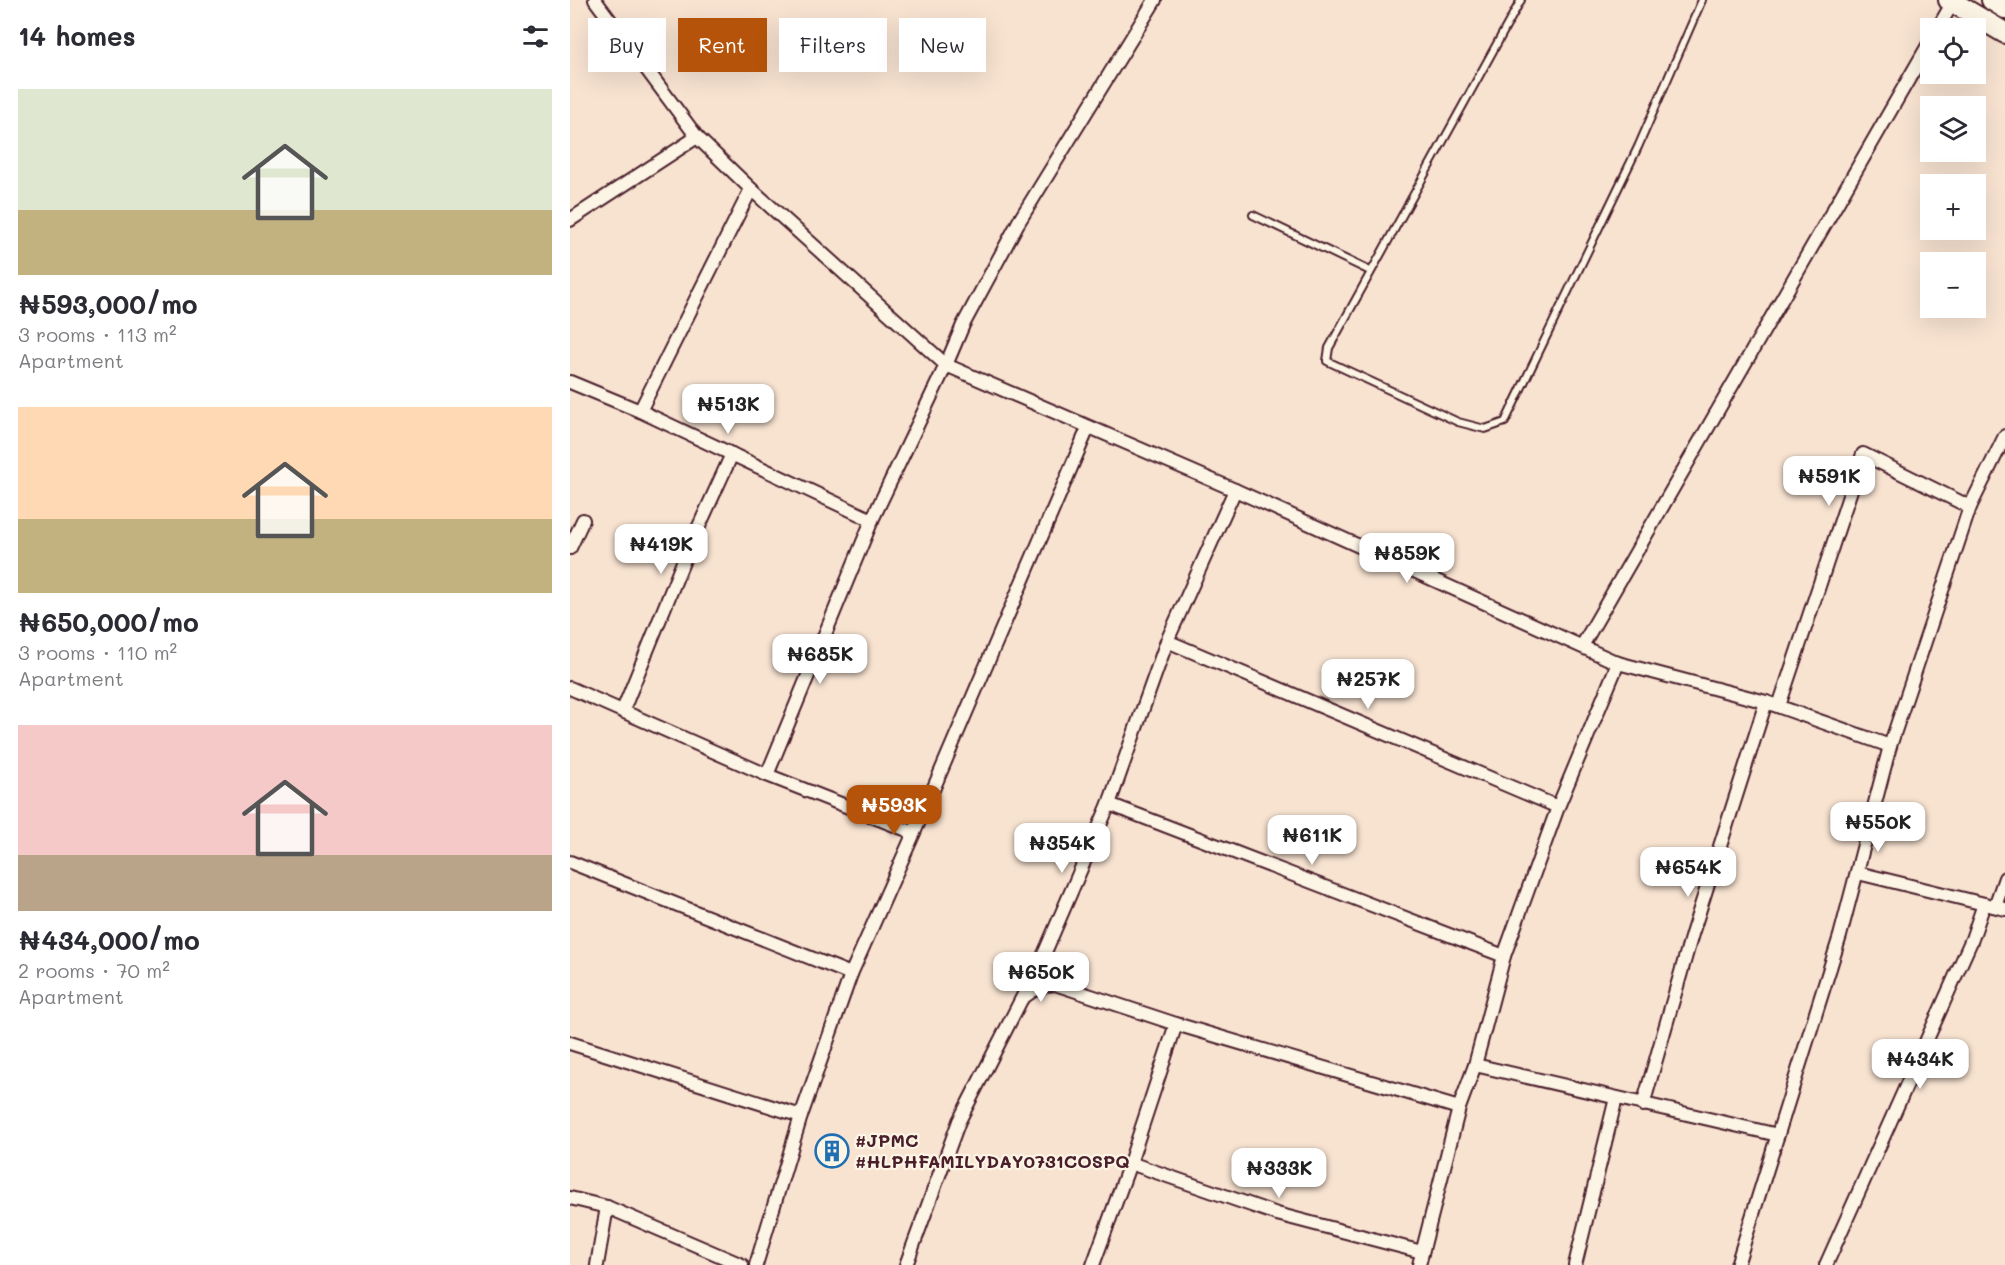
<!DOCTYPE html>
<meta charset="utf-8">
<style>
:root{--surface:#fff;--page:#f7f7f7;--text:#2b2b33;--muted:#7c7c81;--accent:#b45309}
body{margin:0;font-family:Mali,sans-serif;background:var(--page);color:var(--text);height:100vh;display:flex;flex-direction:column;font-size:22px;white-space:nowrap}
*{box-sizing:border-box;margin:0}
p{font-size:20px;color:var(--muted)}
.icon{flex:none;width:33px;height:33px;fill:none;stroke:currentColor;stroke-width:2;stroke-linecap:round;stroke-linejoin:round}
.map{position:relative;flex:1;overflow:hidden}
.details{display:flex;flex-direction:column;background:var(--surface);width:570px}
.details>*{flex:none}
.top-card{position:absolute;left:18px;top:18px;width:570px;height:54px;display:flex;gap:12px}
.fabs{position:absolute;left:1350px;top:18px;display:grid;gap:12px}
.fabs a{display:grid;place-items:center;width:66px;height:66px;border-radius:0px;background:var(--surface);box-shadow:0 6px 24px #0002;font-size:30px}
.price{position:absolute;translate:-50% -51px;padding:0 14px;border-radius:12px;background:#fff;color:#222;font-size:20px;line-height:39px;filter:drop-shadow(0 2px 3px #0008)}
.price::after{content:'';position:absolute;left:50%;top:36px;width:18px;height:14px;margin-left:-9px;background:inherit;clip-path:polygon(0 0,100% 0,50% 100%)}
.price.current{background:var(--accent);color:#fff}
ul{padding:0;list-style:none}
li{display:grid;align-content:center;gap:12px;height:318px;padding:0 18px}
li span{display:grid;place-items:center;height:186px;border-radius:0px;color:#555}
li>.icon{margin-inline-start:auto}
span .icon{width:108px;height:108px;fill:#fffc;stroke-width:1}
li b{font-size:26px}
h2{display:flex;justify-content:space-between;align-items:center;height:72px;padding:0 18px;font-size:26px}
.tag{padding:0 21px;border-radius:0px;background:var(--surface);box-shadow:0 6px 24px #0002;font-size:21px;line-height:54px}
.tag.current{background:var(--accent);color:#fff}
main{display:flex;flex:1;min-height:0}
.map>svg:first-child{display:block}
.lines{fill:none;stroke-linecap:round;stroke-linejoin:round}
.service-casing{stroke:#4a1f2b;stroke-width:10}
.minor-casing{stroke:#4a1f2b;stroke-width:16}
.primary-casing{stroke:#4a1f2b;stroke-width:24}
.service{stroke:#fcf5e5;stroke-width:6}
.minor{stroke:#fcf5e5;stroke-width:12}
.primary{stroke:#fcf5e5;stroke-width:20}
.labels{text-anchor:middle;stroke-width:4.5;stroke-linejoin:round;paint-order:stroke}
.poi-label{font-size:18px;font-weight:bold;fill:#4a1f2b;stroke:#fcf5e5;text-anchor:start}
</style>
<main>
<section class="details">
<h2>14 homes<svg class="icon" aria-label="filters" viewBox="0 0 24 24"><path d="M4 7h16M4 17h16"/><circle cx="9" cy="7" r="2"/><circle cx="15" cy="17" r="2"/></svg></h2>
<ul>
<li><span style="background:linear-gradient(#dfe7d0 65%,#c2b280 0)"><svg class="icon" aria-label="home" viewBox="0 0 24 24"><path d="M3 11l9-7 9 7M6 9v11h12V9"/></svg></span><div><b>₦593,000/mo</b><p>3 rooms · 113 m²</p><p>Apartment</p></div></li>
<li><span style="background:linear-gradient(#ffd9b3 60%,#c2b280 0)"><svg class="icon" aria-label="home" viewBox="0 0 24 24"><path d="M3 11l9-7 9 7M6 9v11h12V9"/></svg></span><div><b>₦650,000/mo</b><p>3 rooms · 110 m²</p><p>Apartment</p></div></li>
<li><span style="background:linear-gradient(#f6c9c9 70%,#b9a48a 0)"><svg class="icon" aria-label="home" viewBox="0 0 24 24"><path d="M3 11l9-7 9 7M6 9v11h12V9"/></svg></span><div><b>₦434,000/mo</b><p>2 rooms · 70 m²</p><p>Apartment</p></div></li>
</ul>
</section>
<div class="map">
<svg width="1435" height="1265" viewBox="0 0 1435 1265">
<rect width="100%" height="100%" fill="#f8e3d1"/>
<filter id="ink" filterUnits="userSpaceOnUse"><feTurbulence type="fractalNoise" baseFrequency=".0167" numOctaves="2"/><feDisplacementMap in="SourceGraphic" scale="12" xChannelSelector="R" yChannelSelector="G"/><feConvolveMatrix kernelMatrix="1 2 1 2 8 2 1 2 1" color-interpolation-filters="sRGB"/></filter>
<g filter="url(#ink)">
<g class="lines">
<defs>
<g id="service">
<polyline points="951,0 759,348 757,361 888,422 915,429 935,422 1068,147 1132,0"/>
<polyline points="683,215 800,271"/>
</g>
<g id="minor">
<polyline points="25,0 127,137 181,189 376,365 665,490 1048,663 1196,702 1320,746"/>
<polyline points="1368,28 1383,2"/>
<polyline points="0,220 127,137"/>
<polyline points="0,382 70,411 302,520"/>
<polyline points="70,411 181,189"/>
<polyline points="0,548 13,520"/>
<polyline points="597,641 988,807"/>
<polyline points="1012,646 1360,42"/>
<polyline points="0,688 197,775 302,520 376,365 393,325 448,223 585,0"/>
<polyline points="1209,706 1293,454 1400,507"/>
<polyline points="53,710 115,557 162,454"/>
<polyline points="197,775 342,832"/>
<polyline points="539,804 934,956"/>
<polyline points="0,862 281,974"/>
<polyline points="1288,873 1435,909"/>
<polyline points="1425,906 1435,878"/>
<path d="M454 997C464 989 472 985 485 984L606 1024 889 1108"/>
<polyline points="0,1043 231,1116"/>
<polyline points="905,1065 1208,1135"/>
<polyline points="1073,1105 1122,934 1196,702"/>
<polyline points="560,1163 707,1214 852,1252"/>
<polyline points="0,1198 37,1207 172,1265"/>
<polyline points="27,1265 37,1207"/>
<polyline points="186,1265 231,1116 281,974 359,799 518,428"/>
<polyline points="336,1265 389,1121 472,959 539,804 597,641 665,490"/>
<polyline points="523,1265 560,1163 606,1024"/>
<polyline points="849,1265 889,1108 905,1065 934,956 988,807 1048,663"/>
<polyline points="1005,1265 1046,1098"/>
<polyline points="1167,1265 1270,936 1320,746 1400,507 1435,436"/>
<polyline points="1256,1265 1402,939 1414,904"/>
</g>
<g id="primary">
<polyline points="1379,0 1435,33"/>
<polyline points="1422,0 1435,8"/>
</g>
</defs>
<use href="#service" class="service-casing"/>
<use href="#minor" class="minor-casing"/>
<use href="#primary" class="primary-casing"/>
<use href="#service" class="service"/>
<use href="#minor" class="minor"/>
<use href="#primary" class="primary"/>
</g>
</g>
<defs>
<symbol id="building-ring" viewBox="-11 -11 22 22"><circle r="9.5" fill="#fcf5e5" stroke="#1f6fb2" stroke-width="1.5"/><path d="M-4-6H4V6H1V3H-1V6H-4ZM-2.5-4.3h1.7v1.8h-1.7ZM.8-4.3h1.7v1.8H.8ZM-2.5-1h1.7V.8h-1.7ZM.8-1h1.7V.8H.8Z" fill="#1f6fb2"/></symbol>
</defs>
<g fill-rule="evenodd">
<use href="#building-ring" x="243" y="1132" width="38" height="38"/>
</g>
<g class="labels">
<g class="poi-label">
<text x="285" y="1147">#JPMC<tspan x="285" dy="21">#HLPHFAMILYDAY0731COSPQ</tspan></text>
</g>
</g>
</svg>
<div class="fabs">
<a><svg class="icon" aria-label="locate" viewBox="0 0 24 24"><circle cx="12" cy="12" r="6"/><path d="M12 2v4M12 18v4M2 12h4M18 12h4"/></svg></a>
<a><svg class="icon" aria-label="layers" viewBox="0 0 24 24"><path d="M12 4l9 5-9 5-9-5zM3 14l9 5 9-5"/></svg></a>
<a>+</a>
<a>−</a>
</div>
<b class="price" style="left:158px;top:435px">₦513K</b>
<b class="price" style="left:1259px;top:507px">₦591K</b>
<b class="price" style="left:91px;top:575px">₦419K</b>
<b class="price" style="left:837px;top:584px">₦859K</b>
<b class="price" style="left:250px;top:685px">₦685K</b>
<b class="price" style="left:798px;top:710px">₦257K</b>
<b class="price current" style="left:324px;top:836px">₦593K</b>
<b class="price" style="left:1308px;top:853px">₦550K</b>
<b class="price" style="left:742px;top:866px">₦611K</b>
<b class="price" style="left:492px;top:874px">₦354K</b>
<b class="price" style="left:1118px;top:898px">₦654K</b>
<b class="price" style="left:471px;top:1003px">₦650K</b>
<b class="price" style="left:1350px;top:1090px">₦434K</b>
<b class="price" style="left:709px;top:1199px">₦333K</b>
<div class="top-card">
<a class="tag">Buy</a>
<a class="tag current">Rent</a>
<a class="tag">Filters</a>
<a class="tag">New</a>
</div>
</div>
</main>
